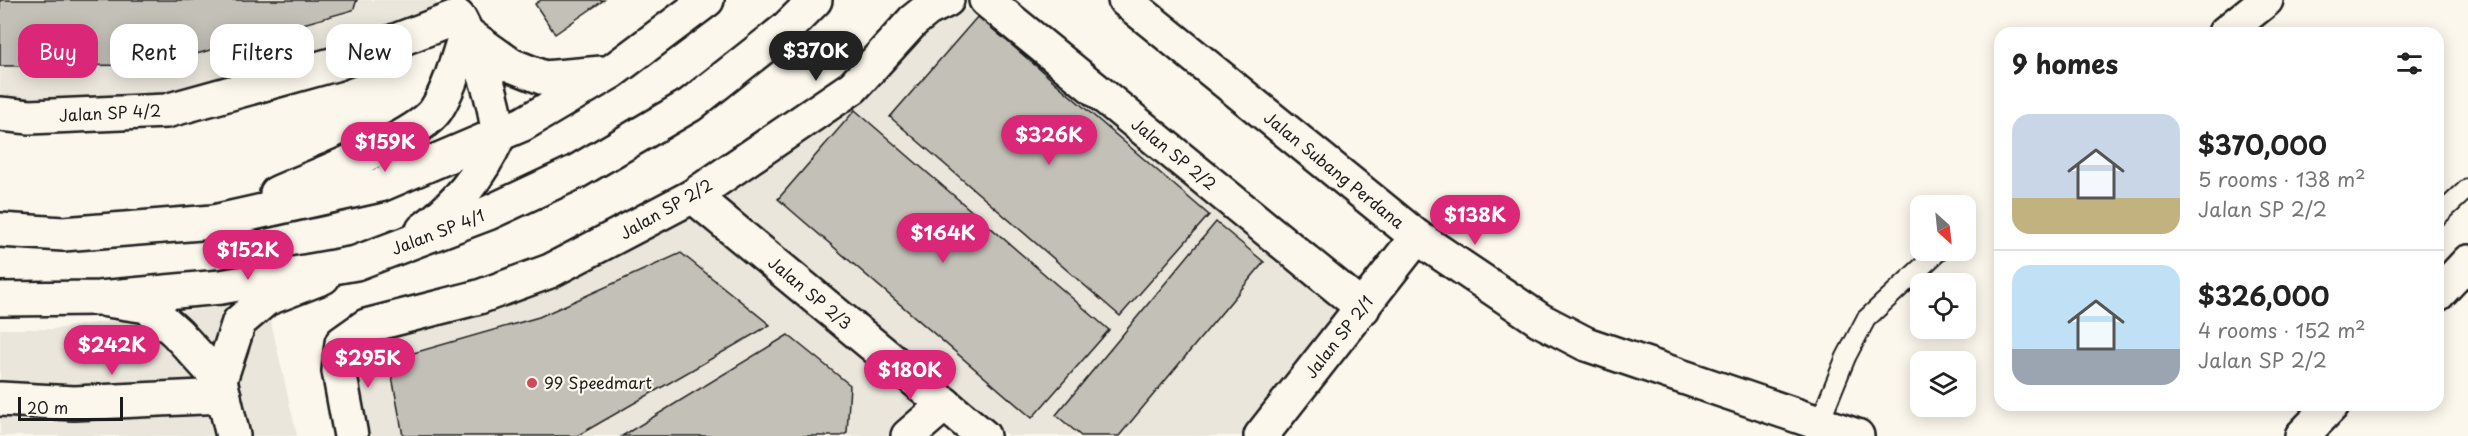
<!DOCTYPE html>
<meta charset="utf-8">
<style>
:root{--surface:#fff;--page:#f2f2f2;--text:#222;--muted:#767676;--line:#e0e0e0;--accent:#db2777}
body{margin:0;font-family:"Playpen Sans",sans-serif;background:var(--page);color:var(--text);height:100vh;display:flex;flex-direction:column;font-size:22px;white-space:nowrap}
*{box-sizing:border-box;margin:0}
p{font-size:20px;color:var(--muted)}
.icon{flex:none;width:33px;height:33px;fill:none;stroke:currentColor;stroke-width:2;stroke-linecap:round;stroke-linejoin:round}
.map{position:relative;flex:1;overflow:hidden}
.panel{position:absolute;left:1994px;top:27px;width:450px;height:384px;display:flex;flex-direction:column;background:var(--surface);border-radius:18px;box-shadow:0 3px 15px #0003}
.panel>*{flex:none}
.banner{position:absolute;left:18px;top:24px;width:570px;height:54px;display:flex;gap:12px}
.needle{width:39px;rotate:153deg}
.buttons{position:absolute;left:1910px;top:195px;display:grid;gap:12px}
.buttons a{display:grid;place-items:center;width:66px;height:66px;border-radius:12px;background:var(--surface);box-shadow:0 3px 15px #0003;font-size:30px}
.scale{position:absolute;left:18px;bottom:15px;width:105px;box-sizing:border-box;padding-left:6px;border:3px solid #1c1c1c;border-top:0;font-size:16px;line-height:21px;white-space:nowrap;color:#1c1c1c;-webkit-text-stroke:4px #fbf7ec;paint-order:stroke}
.price{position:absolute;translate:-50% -51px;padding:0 14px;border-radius:21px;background:var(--accent);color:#fff;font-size:20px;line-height:39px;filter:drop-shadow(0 2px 3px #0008)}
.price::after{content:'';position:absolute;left:50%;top:36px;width:18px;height:14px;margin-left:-9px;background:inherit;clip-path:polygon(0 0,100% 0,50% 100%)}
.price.on{background:#222;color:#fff}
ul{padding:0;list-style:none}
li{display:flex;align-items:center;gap:18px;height:150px;padding:0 18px}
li+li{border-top:2px solid var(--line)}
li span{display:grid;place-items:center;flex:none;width:168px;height:120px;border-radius:18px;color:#555}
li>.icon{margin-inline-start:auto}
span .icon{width:72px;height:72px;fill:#fffc;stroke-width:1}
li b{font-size:26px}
h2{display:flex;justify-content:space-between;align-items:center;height:72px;padding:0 18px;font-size:26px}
.chip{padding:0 21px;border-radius:18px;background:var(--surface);box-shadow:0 3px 15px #0003;font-size:21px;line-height:54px}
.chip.on{background:var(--accent);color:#fff}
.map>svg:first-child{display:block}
.built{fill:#eae6dc}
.building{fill:#c3c0b8;stroke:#1c1c1c;stroke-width:1.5}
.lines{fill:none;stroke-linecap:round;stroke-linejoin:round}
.lane-casing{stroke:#1c1c1c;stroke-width:22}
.street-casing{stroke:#1c1c1c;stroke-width:38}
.secondary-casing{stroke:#1c1c1c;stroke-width:38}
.lane{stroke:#fbf7ec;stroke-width:18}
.street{stroke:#fbf7ec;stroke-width:33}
.secondary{stroke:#fbf7ec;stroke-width:33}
.poi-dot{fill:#d1495b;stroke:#fbf7ec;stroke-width:2}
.labels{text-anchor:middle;stroke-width:4.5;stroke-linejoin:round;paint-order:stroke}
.street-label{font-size:16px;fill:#1c1c1c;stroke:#fbf7ec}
.poi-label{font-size:16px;fill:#1c1c1c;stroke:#fbf7ec;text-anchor:start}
</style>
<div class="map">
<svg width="2468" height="436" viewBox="0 0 2468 436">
<rect width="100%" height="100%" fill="#fbf7ec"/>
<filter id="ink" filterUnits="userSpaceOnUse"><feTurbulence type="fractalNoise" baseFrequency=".0167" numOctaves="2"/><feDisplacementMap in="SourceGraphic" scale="12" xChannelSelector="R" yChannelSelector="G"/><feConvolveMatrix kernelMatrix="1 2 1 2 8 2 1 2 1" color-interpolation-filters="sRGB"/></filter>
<g filter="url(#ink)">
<g class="built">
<polygon points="0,0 435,0 439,9 326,53 158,98 30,101 0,99"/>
<polygon points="980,9 1340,310 1242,436 1008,436 944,382 887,436 366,436 354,374 356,353 374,343 551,287 937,17 962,10"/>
<polygon points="266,300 297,436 0,436 0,329 52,329"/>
</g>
<g class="building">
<polygon points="0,0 357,0 353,10 157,65 0,66"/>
<polygon points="541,0 604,0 555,34 535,4"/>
<polygon points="978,16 1209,215 1120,316 890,117"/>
<polygon points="855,110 1109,330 1032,418 778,199"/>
<polygon points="1216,222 1264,262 1119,436 1081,436 1056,415"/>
<polygon points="681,253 770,325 577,436 403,436 389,360 539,317"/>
<polygon points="788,335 850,385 847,433 841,436 622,436"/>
</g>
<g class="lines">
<defs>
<g id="lane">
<polyline points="2438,216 2468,188"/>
<polyline points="1819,423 1846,357 1866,319 1940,250"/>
</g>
<g id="street">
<polyline points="986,0 1363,308"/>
<path d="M460 20C479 57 496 96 498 137"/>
<polyline points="2225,33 2266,0"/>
<polyline points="0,114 30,117 166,111 335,64 458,17"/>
<polyline points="693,196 983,436"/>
<polyline points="2438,294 2468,262"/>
<polyline points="107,300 147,306 177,333 220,380 233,436"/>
<polyline points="220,380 239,322 266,299 323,277"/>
<polyline points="0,399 74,403 224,396"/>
<polyline points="351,436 339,371 342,343 366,326 479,297 550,271 693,196 853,87 913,21 928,9 947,0"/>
<polyline points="908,436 945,404"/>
<polyline points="1261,436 1417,237"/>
<polyline points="2302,436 2332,405"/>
</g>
<g id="secondary">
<polyline points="1125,0 1417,237 1540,320 1586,344 1857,436"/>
<path d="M277 193C313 177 416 139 436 110 451 86 457 59 466 33L511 65 544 78 602 73"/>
<polyline points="0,230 63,234 213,222 380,185 523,124 611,72 707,0"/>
<path d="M423 230C457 205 480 176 498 137"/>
<polyline points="0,299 99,298 221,287 356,263 488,213 576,172 690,105 786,29 815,0"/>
</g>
</defs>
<use href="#lane" class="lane-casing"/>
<use href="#street" class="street-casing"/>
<use href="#secondary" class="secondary-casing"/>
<use href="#lane" class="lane"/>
<use href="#street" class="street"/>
<use href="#secondary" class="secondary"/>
</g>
</g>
<circle class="poi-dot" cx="532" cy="383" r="6"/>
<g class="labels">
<g class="street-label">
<text transform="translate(110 113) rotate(-3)" y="6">Jalan SP 4/2</text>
<text transform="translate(1174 154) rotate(39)" y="6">Jalan SP 2/2</text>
<text transform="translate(1334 170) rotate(39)" y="6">Jalan Subang Perdana</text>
<text transform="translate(666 209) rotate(-30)" y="6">Jalan SP 2/2</text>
<text transform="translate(438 232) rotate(-21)" y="6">Jalan SP 4/1</text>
<text transform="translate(810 293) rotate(40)" y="6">Jalan SP 2/3</text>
<text transform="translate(1339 337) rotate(-52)" y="6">Jalan SP 2/1</text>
</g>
<g class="poi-label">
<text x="544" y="389">99 Speedmart</text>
</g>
</g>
</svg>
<div class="buttons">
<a><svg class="needle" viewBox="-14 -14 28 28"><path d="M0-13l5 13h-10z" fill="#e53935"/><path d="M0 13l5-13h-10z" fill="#767676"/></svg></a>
<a><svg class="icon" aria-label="locate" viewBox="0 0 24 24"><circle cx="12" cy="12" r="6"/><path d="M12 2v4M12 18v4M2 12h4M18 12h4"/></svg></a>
<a><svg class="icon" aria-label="layers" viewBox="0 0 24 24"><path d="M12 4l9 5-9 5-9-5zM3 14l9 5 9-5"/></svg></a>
</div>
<div class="scale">20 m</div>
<b class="price on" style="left:816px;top:82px">$370K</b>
<b class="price" style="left:1049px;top:166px">$326K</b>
<b class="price" style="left:385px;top:173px">$159K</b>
<b class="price" style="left:1475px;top:246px">$138K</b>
<b class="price" style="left:943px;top:264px">$164K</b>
<b class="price" style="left:248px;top:281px">$152K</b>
<b class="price" style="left:112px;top:376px">$242K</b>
<b class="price" style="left:368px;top:389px">$295K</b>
<b class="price" style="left:910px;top:401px">$180K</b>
<div class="banner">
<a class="chip on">Buy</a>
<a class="chip">Rent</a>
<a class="chip">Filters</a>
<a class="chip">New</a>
</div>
<section class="panel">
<h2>9 homes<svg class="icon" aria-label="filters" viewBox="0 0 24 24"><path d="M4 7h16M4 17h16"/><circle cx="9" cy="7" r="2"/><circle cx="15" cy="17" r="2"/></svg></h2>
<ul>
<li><span style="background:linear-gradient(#c9d6e8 70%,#c2b280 0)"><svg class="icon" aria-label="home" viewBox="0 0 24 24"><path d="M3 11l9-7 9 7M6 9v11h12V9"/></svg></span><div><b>$370,000</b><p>5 rooms · 138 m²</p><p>Jalan SP 2/2</p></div></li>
<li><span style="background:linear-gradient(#bfe0f5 70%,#9aa5b1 0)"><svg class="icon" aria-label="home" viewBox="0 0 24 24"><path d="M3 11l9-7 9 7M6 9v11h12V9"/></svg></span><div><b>$326,000</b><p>4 rooms · 152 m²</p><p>Jalan SP 2/2</p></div></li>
</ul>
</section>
</div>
